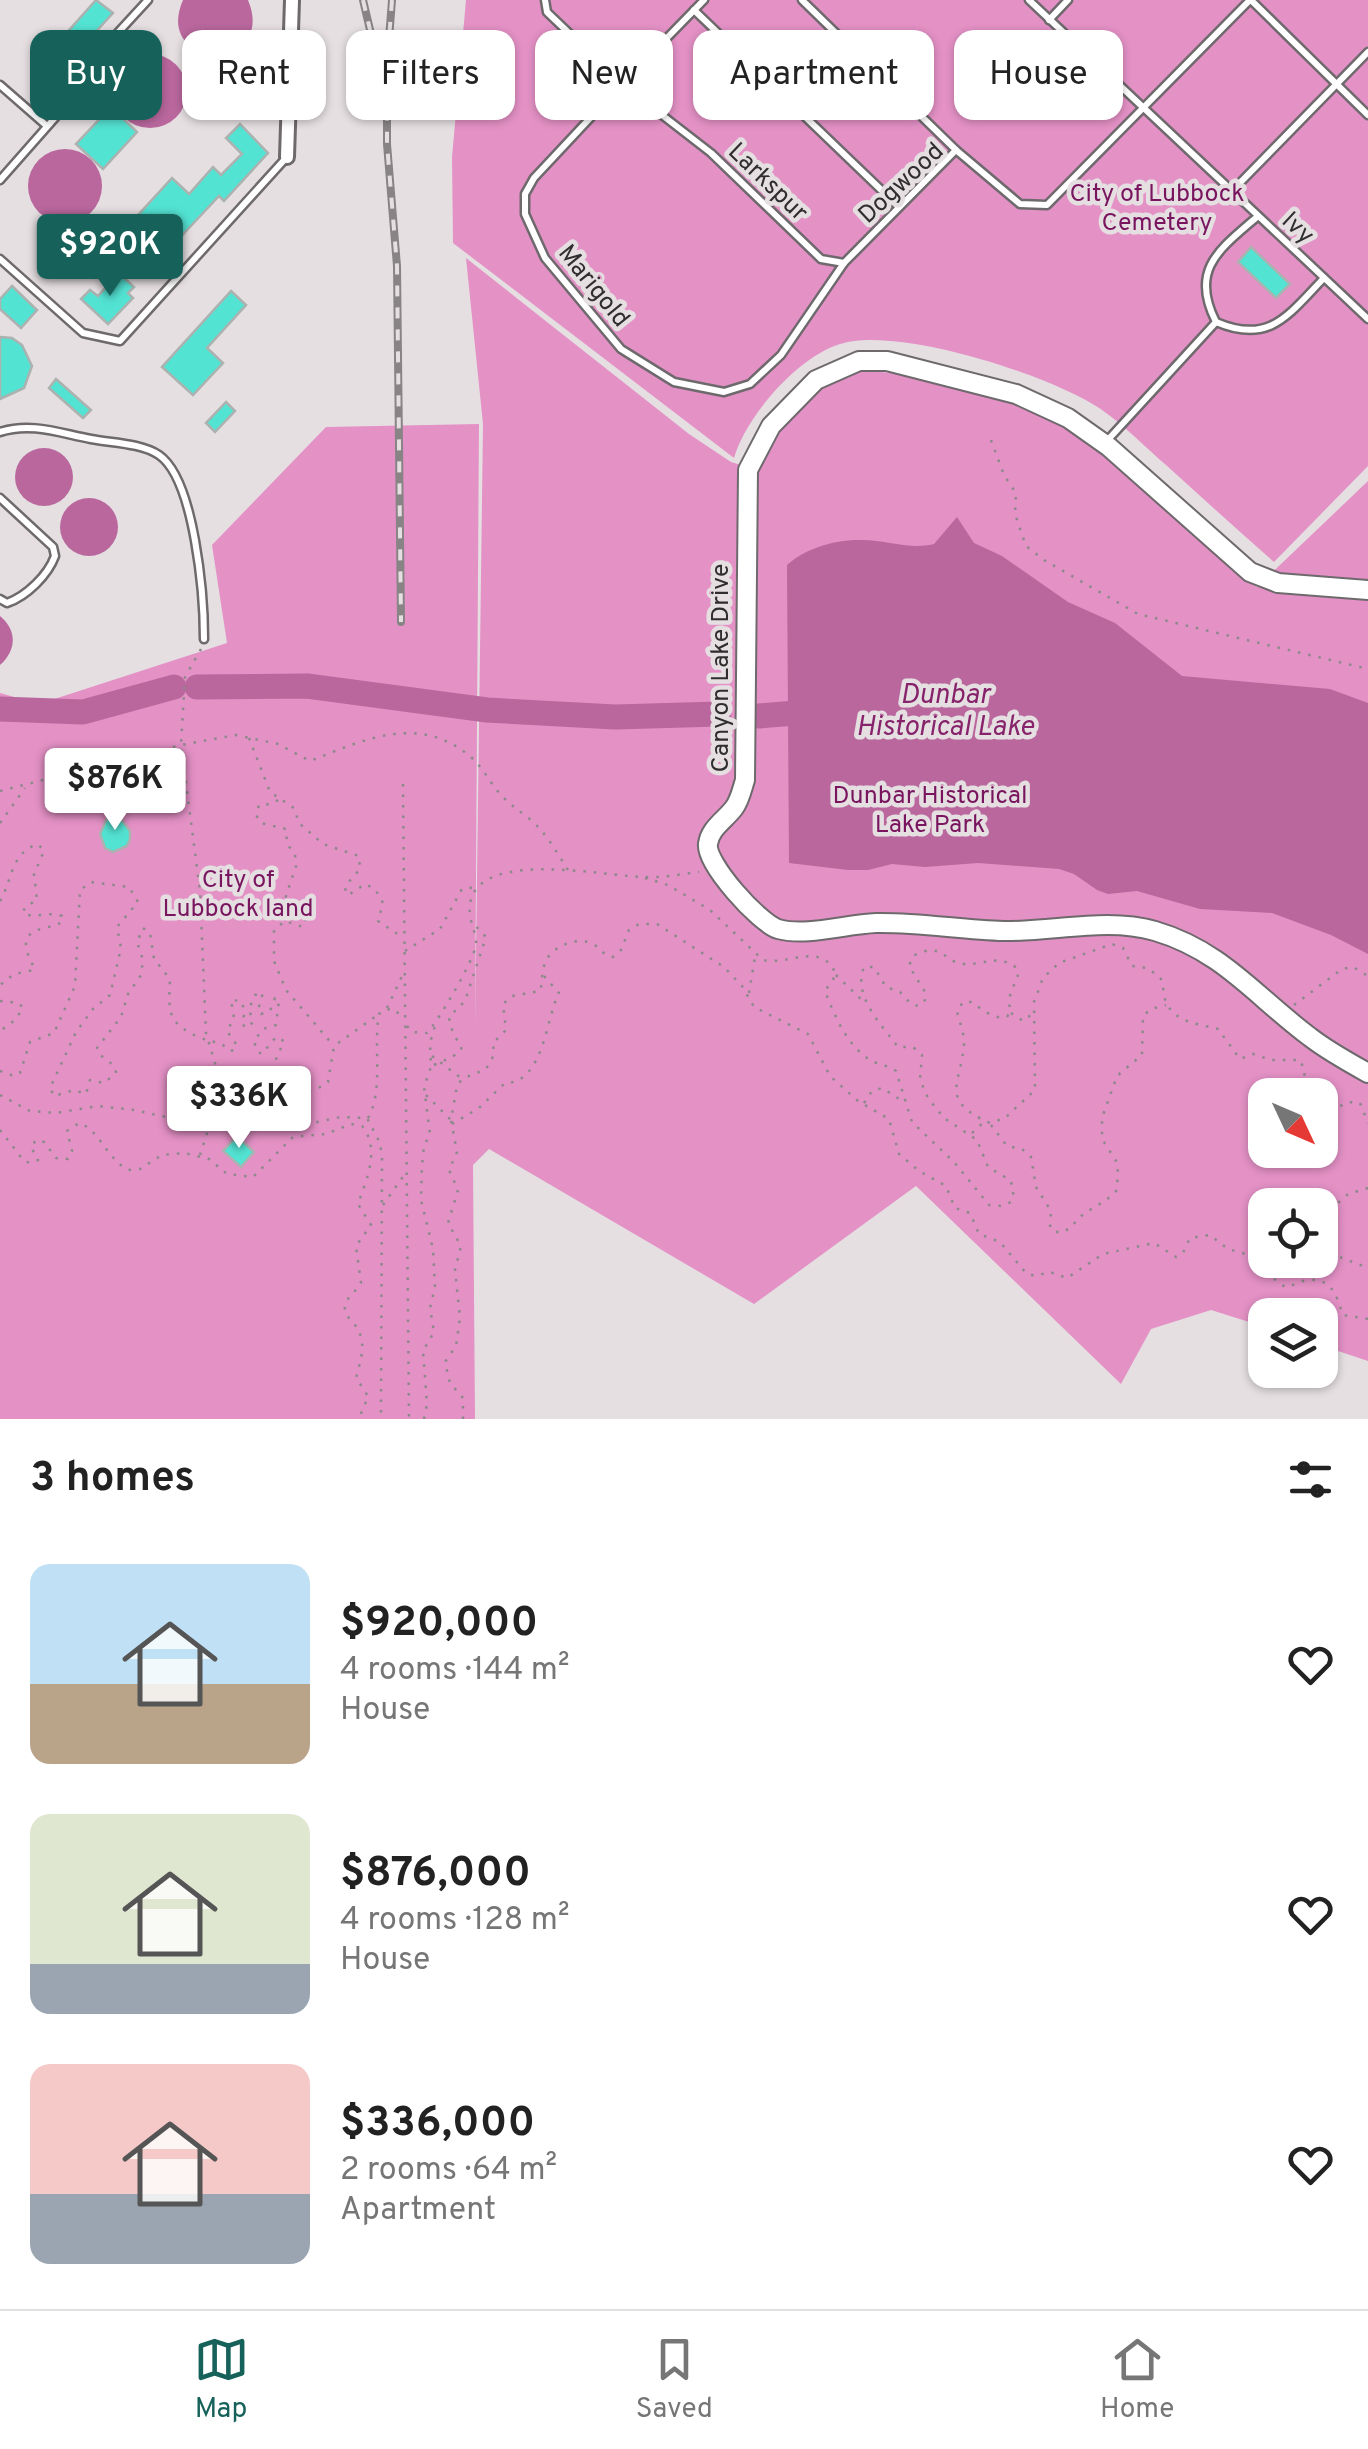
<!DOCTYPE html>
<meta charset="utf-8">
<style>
:root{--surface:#fff;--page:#f2f2f2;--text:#222;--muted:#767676;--line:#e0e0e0;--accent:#16625a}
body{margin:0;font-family:Overpass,sans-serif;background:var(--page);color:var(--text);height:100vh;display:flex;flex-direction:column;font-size:38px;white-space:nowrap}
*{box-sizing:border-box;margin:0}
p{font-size:32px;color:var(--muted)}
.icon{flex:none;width:55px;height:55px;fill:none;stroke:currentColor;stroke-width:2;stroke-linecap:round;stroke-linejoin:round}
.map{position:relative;height:1419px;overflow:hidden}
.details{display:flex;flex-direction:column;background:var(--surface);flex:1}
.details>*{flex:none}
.hud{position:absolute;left:30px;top:30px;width:1310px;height:90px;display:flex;gap:20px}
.needle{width:65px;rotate:134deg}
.fabs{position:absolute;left:1248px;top:1078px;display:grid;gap:20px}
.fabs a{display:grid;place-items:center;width:90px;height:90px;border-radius:20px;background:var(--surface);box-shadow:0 2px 8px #0004;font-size:50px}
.price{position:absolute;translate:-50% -85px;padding:0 22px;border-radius:10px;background:#fff;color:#222;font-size:32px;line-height:65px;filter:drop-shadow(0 2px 5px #0008)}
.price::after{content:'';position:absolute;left:50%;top:60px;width:30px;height:22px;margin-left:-15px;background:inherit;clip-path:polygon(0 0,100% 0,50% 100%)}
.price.active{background:var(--accent);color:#fff}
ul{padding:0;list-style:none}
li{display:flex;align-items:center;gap:30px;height:250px;padding:0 30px}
li span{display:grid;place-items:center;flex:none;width:280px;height:200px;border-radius:20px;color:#555}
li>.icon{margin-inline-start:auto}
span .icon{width:120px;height:120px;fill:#fffc;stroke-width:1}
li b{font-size:42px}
h2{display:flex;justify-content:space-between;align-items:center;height:120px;padding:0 30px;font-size:42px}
.tag{padding:0 35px;border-radius:20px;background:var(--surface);box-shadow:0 2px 8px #0004;font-size:35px;line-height:90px}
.tag.active{background:var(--accent);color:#fff}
.tabs{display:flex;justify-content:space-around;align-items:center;height:140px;border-top:2px solid var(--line);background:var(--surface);font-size:28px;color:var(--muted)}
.tabs a{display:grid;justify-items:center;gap:5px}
.tabs .active{color:var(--accent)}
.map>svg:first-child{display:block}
.green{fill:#e491c6;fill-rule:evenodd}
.water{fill:#b9679d}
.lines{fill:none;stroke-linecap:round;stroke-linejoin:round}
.river{stroke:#b9679d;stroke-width:25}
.building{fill:#53e3d3;stroke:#abb2b0;stroke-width:2.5}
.service-casing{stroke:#6e696c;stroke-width:11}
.minor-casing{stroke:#6e696c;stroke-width:18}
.tertiary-casing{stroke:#6e696c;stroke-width:22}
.path{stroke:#8d898b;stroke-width:2.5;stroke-dasharray:2.5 8;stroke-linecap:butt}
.service{stroke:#fff;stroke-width:6}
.minor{stroke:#fff;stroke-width:12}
.tertiary{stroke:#fff;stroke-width:18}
.rail-casing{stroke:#888486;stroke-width:8}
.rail{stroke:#e5dfe2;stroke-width:4;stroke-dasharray:11;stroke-linecap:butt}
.labels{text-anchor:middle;stroke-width:9;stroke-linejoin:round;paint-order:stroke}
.street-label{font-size:25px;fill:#2f2d2e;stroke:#e5dfe2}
.park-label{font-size:25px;fill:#79145e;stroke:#e5dfe2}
.water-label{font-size:28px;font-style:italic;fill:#87236b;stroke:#e5dfe2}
</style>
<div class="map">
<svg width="1368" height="1419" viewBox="0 0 1368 1419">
<rect width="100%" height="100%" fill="#e5dfe2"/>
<g class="green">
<path d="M466 0H1368V466L1274 562C1238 530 1202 498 1166 465 1145 447 1125 426 1102 410 1053 376 897 325 840 344 798 357 746 416 734 458L453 243 452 157Z"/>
<path d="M466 258 689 434 731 462 758 470C773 431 809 387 850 373 877 363 991 395 1021 406 1042 415 1063 424 1082 437 1137 476 1186 529 1236 574L1257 587 1368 481V1361L1320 1345V1315H1265V1327L1211 1310 1151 1329 1121 1384 916 1186 754 1304 489 1149 473 1165 475 1419H0V693L39 704 227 643 212 545 326 427 479 424 475 1030 483 424ZM1265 1095H1320V1150H1265ZM1265 1205H1320V1260H1265Z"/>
</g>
<g class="water">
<path d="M183 0H248C278 72 152 71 183 0Z"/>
<circle cx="150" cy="91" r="37"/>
<circle cx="65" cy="186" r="37"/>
<circle cx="44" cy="477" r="29"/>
<circle cx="89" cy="527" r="29"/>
<path d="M957 517 974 543 1002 556 1068 602 1115 623 1182 676 1330 689 1368 703V954L1331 935 1272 913 1200 909 1137 891 1108 894 1097 890 1074 874 1059 869 978 863 925 867 892 864 868 870H848L789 863 787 565C806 548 836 539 862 540 887 540 909 550 934 544Z"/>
<path d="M0 616C17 630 17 650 0 665Z"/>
</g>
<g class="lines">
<g class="river">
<polyline points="197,687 307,686 487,710 615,717 719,714"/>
<polyline points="0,709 83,712 174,687"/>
<polyline points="759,716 819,711"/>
</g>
</g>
<g class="building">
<polygon points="96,0 113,13 61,70 46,56"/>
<polygon points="260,56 276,72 268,80 252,64"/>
<polygon points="111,107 137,132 103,169 76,144"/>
<polygon points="240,124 268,153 224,201 219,196 172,246 139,214 172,178 189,194 213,167 221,175 242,154 226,138"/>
<polygon points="1251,247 1290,284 1276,298 1238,262"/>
<polygon points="119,273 134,287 128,293 133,298 108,324 81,299 90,290 98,296"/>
<polygon points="12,286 37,310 21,328 0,309 0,299"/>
<polygon points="231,291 246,305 207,348 223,363 193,395 162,367"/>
<polygon points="0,337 12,338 22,345 32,366 24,388 0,399"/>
<polygon points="56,379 91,410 83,418 49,388"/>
<polygon points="226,402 235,411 215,432 206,423"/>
<polygon points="112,807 130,831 130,839 127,846 113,852 105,848 100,834"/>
<polygon points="237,1136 254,1152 241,1167 223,1151"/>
</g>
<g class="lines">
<defs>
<g id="service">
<polyline points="545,0 547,12 622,84 534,178 525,194 525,214 545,258 621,349 674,382 724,392 750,384 781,355 844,263 956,150 1020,204 1047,205 1250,0"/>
<polyline points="704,0 622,84 711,153 821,259 844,263"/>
<polyline points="802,0 956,150"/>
<polyline points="1029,0 1368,319"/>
<polyline points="1251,0 1368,115"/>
<polyline points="694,10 899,207"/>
<polyline points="1049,20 1068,0"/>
<polyline points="0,85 47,126"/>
<polyline points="0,180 60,112 78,76 148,0"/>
<polyline points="1232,191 1368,52"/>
<polyline points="0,259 83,333 120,341 286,158"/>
<path d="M1216 322C1189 269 1220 249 1258 216"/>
<path d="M0 432C31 422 59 433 91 439 112 443 141 443 159 455 195 480 204 597 204 639"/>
<path d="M1105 443 1216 322C1270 345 1288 315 1324 278"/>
<path d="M0 498 53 547 55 556C48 575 27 596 7 603L0 599"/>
</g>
<polyline id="minor" points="287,157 292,0"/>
<path id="tertiary" d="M1368 590 1278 583 1250 572 1109 447 1068 418 1016 394 887 361H859L816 380 771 426 748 470 745 780C742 789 740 800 734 808 725 820 710 828 708 844 705 863 759 923 778 929 807 937 846 924 876 923 919 922 961 930 1004 931 1054 932 1107 917 1155 931 1223 951 1256 997 1310 1037 1328 1051 1348 1062 1368 1073"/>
</defs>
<use href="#service" class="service-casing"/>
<use href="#minor" class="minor-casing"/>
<use href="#tertiary" class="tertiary-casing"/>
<g class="path">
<polyline points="991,440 1004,475 1016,493 1015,514 1026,546 1044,560 1138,614 1368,669"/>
<polyline points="201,649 185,677 181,745 200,891 206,1033 231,1117"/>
<polyline points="249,738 270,792 294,808 299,823 323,844 359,856 360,869 346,885 345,893 350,894 365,884 375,889 383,903 378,921 402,937"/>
<polyline points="403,784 409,1419"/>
<path d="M0 791 181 745 236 735 278 744 310 761C364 740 419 712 472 758 484 769 490 783 501 795 510 805 520 811 531 820 547 834 557 853 568 870"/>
<polyline points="278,800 272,804 259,805 256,815 261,823 286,829 287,844 295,854 296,866 285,899 289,903 301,901 308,912 303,927 285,921 274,930 274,961 286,990 333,1045"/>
<polyline points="0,823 25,788"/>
<path d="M645 878 668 885 710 910 763 960C788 966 823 940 836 975L825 991C834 1014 845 1042 867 1058 876 1065 887 1064 896 1071L912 1122 954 1162 989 1205 1001 1206 1011 1202 1014 1190 1010 1180 988 1167 977 1140 944 1118 928 1098 920 1080 922 1055 913 1047H898C883 1026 852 997 864 967H874L886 987 900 992 911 1004 919 1006 925 1000V992L909 966 913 956C943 940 944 963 964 964 985 965 999 953 1018 969 1019 981 1012 985 1010 996 1008 1005 1012 1009 1007 1017 994 1020 982 1009 971 1002H963L957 1011C959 1021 964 1032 964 1042 963 1082 936 1099 990 1123L1005 1118 1035 1090 1034 1002 1043 978 1059 963 1112 944 1123 948 1132 966 1147 968 1160 977C1164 985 1163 995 1166 1002 1175 1023 1200 1024 1218 1029L1240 1059 1253 1054 1271 1060H1300L1305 1072 1300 1095"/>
<path d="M0 901C12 882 10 853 38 844L44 851 34 874 37 900 25 907 23 913C33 919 50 911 62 916V922C50 930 24 926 26 947 27 956 33 962 34 970L14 974 0 985"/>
<polyline points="405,951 440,929 462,889 476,887"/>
<polyline points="836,975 865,1003"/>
<polyline points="749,993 755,957"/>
<polyline points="0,1001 19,1003 23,1008 15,1020 0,1031"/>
<polyline points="1294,1005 1342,969 1353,967 1368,976"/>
<polyline points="387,1008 403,974"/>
<polyline points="1011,1013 1023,1021 1032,1014"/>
<path d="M407 1026 412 1032 427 1033C439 1020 473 962 476 945 477 935 471 925 470 915 462 844 606 877 645 877 662 878 681 874 699 872"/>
<polyline points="432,1056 461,1078"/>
<path d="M434 1065C481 1044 454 1054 449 1017L465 1001 486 937 472 922"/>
<path d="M0 1071 14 1076 20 1073 30 1042 54 1033 75 986 80 890 91 882 129 887 138 902 117 927 121 948 110 995 93 1009 76 1032 50 1088 54 1096 74 1090 86 1094 90 1080 104 1083 116 1073C115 1060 99 1060 97 1048L121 1017 128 994 141 975 143 960 137 942 143 928 150 933 154 959 170 979C169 1010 165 1023 201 1038 213 1043 221 1041 230 1051L235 1050 236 1044 227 1031 234 1018 231 1000 241 1001 245 1011 242 1024 247 1028 253 1022 249 1009 255 995 263 993 258 1010 261 1014 270 1011 275 998 279 1000 276 1025 263 1029 254 1041 257 1051 262 1054 276 1037 284 1041 266 1082C278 1101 313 1094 328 1082L334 1046 379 1014"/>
<polyline points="0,1095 30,1111 56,1113 98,1106 134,1110 194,1123 231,1118 256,1127 279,1130 341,1117 367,1118 380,1143 382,1157 381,1419"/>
<polyline points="426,1095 451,1120"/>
<polyline points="864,1103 872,1091 882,1088 904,1102"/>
<polyline points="1320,1105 1337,1108 1348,1102 1360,1103 1368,1123"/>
<path d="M368 1118C384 1090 373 1046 379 1014L386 1009 396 1010 402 1020"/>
<path d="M452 1124 479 1108 505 1083C544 1083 546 1017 559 993L544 976"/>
<path d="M991 1125 1007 1146 1022 1149 1031 1157 1036 1187 1051 1211 1050 1228 1059 1233C1072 1229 1072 1225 1080 1217 1090 1208 1106 1203 1117 1190L1118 1164 1102 1139V1118L1117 1076 1142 1055 1143 1016 1151 1009 1166 1005"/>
<polyline points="270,1128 278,1122 294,1095"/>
<path d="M0 1130 24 1161 30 1163 38 1160 31 1147 36 1140 44 1142 56 1158 68 1159 72 1151 67 1131 79 1123C99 1129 106 1158 128 1170L140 1169 162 1155 184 1153 209 1159 227 1174 253 1177 293 1137 326 1134 351 1124 362 1126C381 1149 366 1181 358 1204L371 1225 356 1246 361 1283C354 1295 343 1297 345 1314 368 1335 364 1349 356 1378 377 1409 365 1390 360 1419"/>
<polyline points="972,1133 984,1122"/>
<polyline points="200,1155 210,1124"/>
<polyline points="1368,1188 1348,1194 1338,1203 1335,1209 1338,1228 1331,1246 1337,1256 1368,1268"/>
<polyline points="383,1205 407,1171"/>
<polyline points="424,1419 427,1404 423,1351 434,1332 430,1308 435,1287 433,1249 421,1200 422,1165 424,1146 430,1134 424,1087 431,1067 430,1043 435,1026"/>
<path d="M463 1419V1398L450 1383 445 1362 456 1346 460 1318 455 1270 461 1246 448 1223 458 1190 449 1170 457 1152 451 1120 457 1086 462 1079 486 1069 494 1055 493 1043 506 1030 503 1004 512 996 540 991C543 982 541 975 544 966 548 948 576 935 593 944 602 949 602 955 613 957L621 950 629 930 639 924H657L724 967 742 986 754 1007 808 1034 830 1076 858 1101 889 1119 899 1154 919 1171 946 1186 955 1208 970 1213 979 1234 1000 1242 1026 1273 1035 1276 1050 1272 1067 1278 1103 1254 1154 1243 1176 1257 1183 1253 1190 1238 1210 1235 1228 1249 1249 1255 1259 1268 1285 1287C1294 1286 1301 1280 1310 1280 1334 1279 1337 1299 1343 1315L1368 1319"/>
</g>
<use href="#service" class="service"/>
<use href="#minor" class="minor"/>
<use href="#tertiary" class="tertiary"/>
<defs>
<g id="rail">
<polyline points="363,0 379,68"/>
<polyline points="392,0 387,65 387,144 397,266 401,622"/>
</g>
</defs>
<use href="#rail" class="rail-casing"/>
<use href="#rail" class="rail"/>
</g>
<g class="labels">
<g class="street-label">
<text transform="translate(769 181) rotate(44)" y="9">Larkspur</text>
<text transform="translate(900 182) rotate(-43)" y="9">Dogwood</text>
<text transform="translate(1299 227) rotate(43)" y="9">Ivy</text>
<text transform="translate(595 285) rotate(51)" y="9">Marigold</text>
<text transform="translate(719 668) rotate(-90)" y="9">Canyon Lake Drive</text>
</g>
<g class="park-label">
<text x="1157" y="201">City of Lubbock<tspan x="1157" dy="29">Cemetery</tspan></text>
<text x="930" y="803">Dunbar Historical<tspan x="930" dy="29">Lake Park</tspan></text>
<text x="238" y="887">City of<tspan x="238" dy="29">Lubbock land</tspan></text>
</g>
<g class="water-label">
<text x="945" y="703">Dunbar<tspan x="945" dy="32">Historical Lake</tspan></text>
</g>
</g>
</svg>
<div class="fabs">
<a><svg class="needle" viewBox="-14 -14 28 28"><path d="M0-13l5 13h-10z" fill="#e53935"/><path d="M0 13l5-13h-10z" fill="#767676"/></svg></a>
<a><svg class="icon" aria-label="locate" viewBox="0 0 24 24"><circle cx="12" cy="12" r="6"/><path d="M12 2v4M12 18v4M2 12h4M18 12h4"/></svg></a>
<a><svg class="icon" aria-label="layers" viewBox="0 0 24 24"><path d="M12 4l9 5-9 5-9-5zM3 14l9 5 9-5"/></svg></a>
</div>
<b class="price active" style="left:110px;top:299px">$920K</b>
<b class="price" style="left:115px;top:833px">$876K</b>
<b class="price" style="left:239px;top:1151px">$336K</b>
<div class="hud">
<a class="tag active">Buy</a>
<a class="tag">Rent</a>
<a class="tag">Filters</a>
<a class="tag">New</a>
<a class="tag">Apartment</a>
<a class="tag">House</a>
</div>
</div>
<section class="details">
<h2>3 homes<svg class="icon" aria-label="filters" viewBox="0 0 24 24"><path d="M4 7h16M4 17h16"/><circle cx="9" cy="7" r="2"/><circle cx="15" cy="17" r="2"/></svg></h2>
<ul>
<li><span style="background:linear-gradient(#bfe0f5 60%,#b9a48a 0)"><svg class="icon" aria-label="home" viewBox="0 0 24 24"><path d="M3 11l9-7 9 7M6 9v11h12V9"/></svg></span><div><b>$920,000</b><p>4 rooms · 144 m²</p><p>House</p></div><svg class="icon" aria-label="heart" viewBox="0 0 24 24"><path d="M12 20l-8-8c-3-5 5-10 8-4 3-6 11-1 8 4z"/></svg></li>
<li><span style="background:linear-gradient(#dfe7d0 75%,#9aa5b1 0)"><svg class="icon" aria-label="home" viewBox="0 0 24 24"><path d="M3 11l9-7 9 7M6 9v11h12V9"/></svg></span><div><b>$876,000</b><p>4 rooms · 128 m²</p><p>House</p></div><svg class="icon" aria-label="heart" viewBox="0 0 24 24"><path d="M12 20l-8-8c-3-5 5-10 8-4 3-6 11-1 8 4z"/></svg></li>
<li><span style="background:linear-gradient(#f6c9c9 65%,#9aa5b1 0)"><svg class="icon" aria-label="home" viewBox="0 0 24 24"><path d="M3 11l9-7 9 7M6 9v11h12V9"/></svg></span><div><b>$336,000</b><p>2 rooms · 64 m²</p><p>Apartment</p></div><svg class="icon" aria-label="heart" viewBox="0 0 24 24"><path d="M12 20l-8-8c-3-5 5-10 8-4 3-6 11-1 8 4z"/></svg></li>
</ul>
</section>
<nav class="tabs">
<a class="active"><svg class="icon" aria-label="map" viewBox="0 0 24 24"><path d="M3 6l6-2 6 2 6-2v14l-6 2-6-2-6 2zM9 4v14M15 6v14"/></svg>Map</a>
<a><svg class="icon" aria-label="saved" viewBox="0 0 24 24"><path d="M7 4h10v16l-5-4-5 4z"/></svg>Saved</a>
<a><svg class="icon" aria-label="home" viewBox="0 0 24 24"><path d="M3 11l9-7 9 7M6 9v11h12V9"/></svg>Home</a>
</nav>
